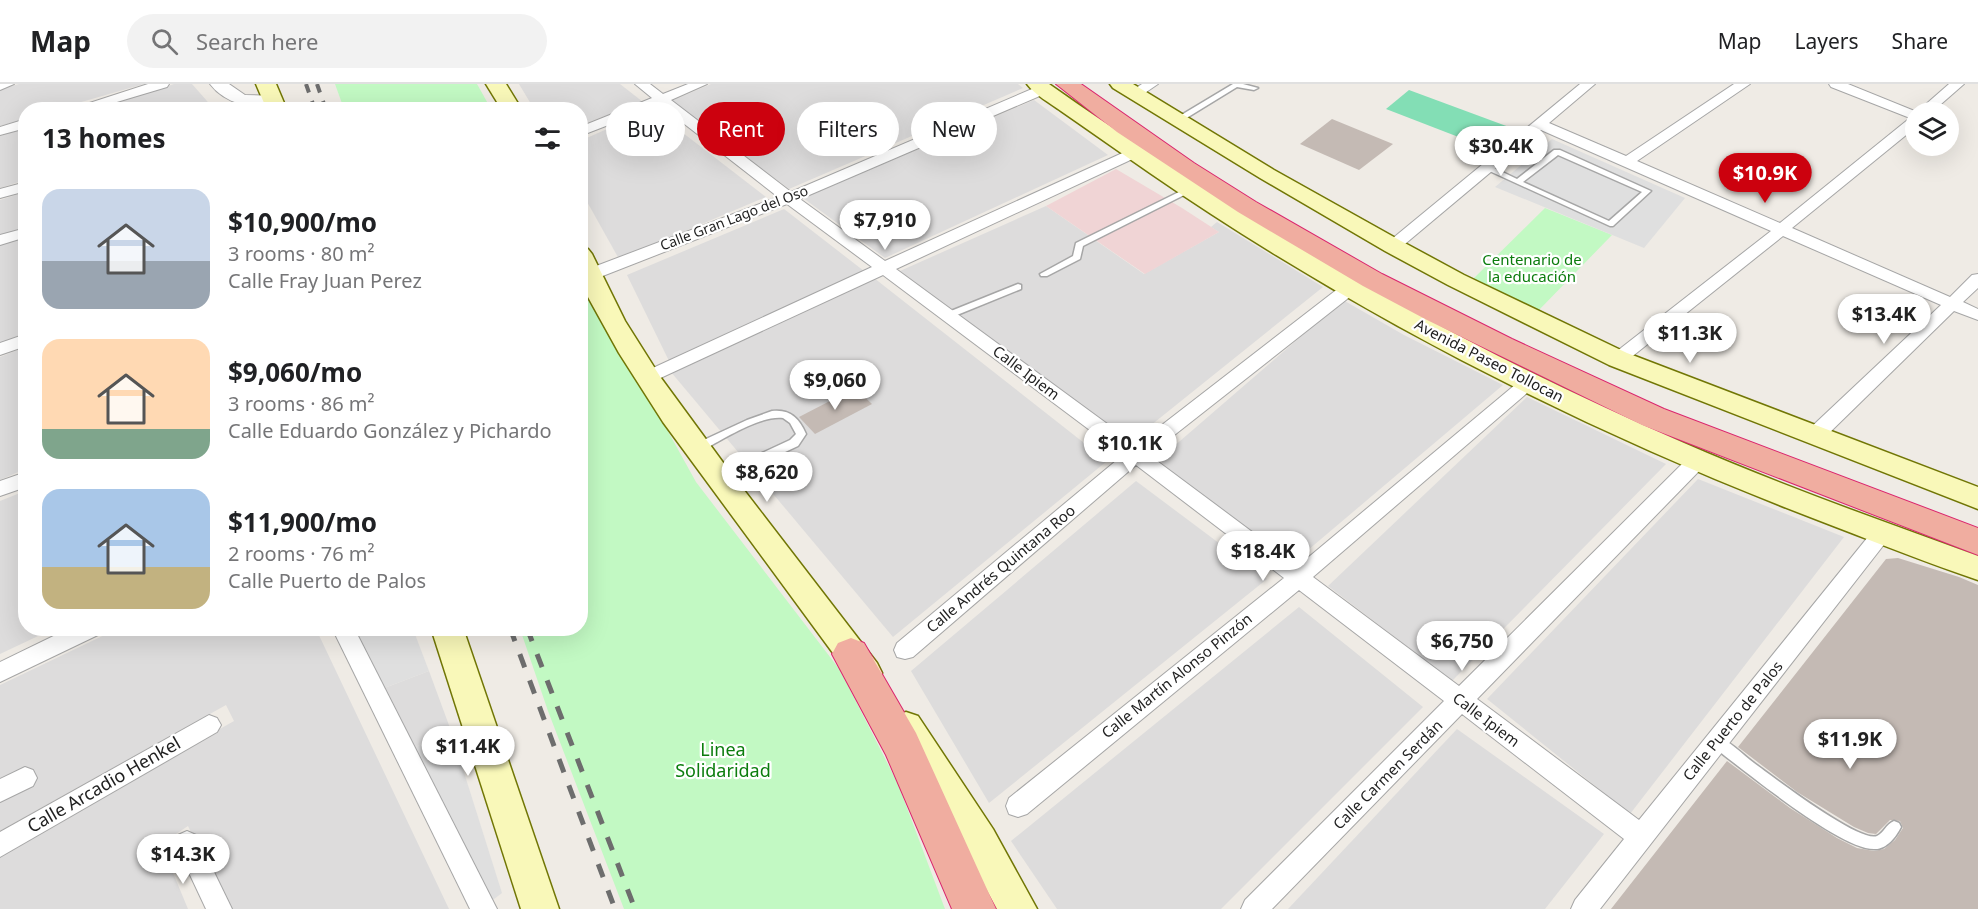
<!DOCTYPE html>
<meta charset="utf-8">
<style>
:root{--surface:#fff;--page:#f2f2f2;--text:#202124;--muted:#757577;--line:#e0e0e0;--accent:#cc010e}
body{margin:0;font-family:"Noto Sans",sans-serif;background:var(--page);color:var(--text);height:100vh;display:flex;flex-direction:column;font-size:22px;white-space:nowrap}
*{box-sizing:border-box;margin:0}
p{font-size:20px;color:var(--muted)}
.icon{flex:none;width:33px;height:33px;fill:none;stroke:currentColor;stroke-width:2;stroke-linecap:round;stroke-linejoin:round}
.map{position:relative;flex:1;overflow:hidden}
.details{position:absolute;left:18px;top:18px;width:570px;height:534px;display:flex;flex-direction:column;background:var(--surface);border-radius:24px;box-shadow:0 6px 24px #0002}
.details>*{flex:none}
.top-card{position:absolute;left:606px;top:18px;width:570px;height:54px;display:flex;gap:12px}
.fabs{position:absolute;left:1905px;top:18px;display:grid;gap:12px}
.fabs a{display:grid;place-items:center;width:54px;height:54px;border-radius:50%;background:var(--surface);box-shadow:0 6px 24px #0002;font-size:30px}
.price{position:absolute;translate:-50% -51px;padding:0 14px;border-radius:21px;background:#fff;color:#222;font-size:20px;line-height:39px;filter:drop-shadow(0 2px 3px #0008)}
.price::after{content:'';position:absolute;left:50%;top:36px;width:18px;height:14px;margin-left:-9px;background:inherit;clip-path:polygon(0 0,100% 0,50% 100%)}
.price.current{background:var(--accent);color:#fff}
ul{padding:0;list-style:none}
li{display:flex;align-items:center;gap:18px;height:150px;padding:0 24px}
li span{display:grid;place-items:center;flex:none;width:168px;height:120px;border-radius:18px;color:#555}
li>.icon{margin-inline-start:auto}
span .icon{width:72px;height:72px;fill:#fffc;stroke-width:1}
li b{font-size:26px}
h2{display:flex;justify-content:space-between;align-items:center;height:72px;padding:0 24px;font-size:26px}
.tag{padding:0 21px;border-radius:27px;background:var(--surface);box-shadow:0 6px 24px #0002;font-size:21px;line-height:54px}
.tag.current{background:var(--accent);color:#fff}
header{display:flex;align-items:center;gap:36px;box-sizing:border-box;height:84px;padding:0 30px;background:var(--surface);border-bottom:2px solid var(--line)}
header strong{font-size:28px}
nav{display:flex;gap:33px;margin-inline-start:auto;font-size:21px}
.search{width:420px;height:54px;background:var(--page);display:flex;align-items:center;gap:15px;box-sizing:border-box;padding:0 21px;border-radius:33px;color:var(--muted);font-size:22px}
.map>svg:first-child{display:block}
.residential{fill:#dddcdc}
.commercial{fill:#f0d4d5}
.park{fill:#c2f9c3}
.pitch{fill:#83deb5}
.parking{fill:#dfdfdf}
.building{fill:#c4bab4}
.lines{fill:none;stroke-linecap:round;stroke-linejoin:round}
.service-casing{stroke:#a6a6a6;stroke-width:3}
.minor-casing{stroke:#a6a6a6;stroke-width:2}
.tertiary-casing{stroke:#a6a6a6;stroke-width:2}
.secondary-casing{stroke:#717605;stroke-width:3}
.trunk-casing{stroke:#da256e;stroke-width:2}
.service{fill:#fff;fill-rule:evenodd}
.minor{fill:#fff;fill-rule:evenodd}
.tertiary{fill:#fff;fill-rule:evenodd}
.secondary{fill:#f9f8b9;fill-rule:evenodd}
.trunk{fill:#f0ada0;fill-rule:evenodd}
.rail-far1{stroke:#6d6d6d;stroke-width:4;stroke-dasharray:9 9;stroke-linecap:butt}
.rail{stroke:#6d6d6d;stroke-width:5;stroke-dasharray:14 14;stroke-linecap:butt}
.labels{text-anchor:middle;stroke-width:4.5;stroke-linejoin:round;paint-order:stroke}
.far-street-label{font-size:14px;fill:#1f1f1f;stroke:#fff}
.park-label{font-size:15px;fill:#0c7d0e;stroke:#fff}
.street-label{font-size:15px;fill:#1f1f1f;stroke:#fff}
.near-park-label{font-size:18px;fill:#0c7d0e;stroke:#fff}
.near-street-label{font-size:18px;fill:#1f1f1f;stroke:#fff}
</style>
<header>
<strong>Map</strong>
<div class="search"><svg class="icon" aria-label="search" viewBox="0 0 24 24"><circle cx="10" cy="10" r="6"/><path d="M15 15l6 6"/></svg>Search here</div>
<nav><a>Map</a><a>Layers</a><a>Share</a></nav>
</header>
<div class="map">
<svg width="1978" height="825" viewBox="0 0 1978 825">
<rect width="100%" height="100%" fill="#efebe5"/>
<g class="residential">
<polygon points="19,0 144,0 57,25 26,26 25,35 0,42 0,5"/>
<polygon points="174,0 192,0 214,25 89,26"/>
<polygon points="519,0 620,0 643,18 581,41 580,26 534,25"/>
<polygon points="711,0 1018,0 1023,4 789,105 671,17"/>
<polygon points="1034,16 1108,71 885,174 803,114"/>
<polygon points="652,25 766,113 619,175 581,107 580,57"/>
<polygon points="25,44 25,96 0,104 0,52"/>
<polygon points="25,108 25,146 18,149 16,146 0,152 0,116"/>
<polygon points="1046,122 1144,190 1219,148 1211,143 1217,138 1323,203 1130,358 900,187"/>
<polygon points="784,125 864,187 670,279 627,191"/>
<polygon points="25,153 25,249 0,259 0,161"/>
<polygon points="874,194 1107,377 893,553 671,288"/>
<polygon points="1343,216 1404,251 1503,301 1288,483 1158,376"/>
<polygon points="25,263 25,385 0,396 0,273"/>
<polygon points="1527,313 1666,380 1452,597 1328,502"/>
<polygon points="1698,395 1844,453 1630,730 1487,615"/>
<polygon points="1136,397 1267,495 989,719 911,587"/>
<polygon points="25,407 26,544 53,545 0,570 0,417"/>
<polygon points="1299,523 1423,623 1221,825 1057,825 1011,757"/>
<polygon points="117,545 316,545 449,825 227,825 188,742 161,760 188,825 0,825 0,769 234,637 226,621 0,747 0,601"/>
<polygon points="429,587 450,644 412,665 379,606"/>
<polygon points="1457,645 1604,750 1545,825 1288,825"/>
</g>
<polygon class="commercial" points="1116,85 1182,124 1219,148 1145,190 1046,122"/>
<g class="park">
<polygon points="335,0 477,0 491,25 344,25"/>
<polygon points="1545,124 1612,151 1538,227 1472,196"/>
<polygon points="581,190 696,398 840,586 898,700 945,825 624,825 548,627 520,545 580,544"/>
</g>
<polygon class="pitch" points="1409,6 1509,43 1487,64 1386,25"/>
<g class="parking">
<polygon points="1552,55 1685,114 1644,164 1495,103"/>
<polygon points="347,545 413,545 429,587 379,606"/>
<polygon points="450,644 502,809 490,818 412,665"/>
</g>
<g class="building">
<polygon points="1332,35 1393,60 1359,86 1300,60"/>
<polygon points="855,304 872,320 815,350 799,333"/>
<polygon points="1898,474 1959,493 1978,501 1978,825 1611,825 1727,677 1790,724 1837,754 1857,764 1874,767 1884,765 1895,756 1903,744 1900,737 1890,736 1876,750 1868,749 1854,743 1797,708 1738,663 1886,475"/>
</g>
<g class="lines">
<defs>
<g id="service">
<polygon points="1233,0 1243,0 1258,4 1254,6 1237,3 1180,38 1173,36"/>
<path d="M1554 66H1560L1651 107 1613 142H1610L1483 84 1487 82H1490L1517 95ZM1558 71 1642 108 1609 137 1523 98Z"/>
<polygon points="1187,104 1190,104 1194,106 1083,162 1080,175 1047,192 1041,192 1040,190 1073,172 1076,159"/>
<polygon points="1018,200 1021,201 1021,205 952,233 946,233 945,231 946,229"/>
<path d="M772 327C790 325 799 334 806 350L798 362 723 397H715L714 394 715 391 790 356 796 350 790 339 783 334C760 331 722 356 701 367H693L692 364 693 361 747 336Z"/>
<path d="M1716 652C1730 657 1742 670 1754 679 1772 692 1859 759 1877 752 1884 749 1886 740 1894 737L1899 739 1901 743C1896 753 1886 766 1874 765 1839 765 1743 685 1712 662L1710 658 1712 654Z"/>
</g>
<g id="minor">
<polygon points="0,0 14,0 0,6"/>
<polygon points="148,0 169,0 167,3 90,26 68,26"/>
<polygon points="635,0 650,0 663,10 688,0 707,0 671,16 791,108 1039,2 1049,2 1051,5 1049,8 800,115 885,177 1129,66 1139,66 1141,69 1139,72 896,185 1136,361 1344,200 1356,200 1358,204 1356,208 1149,371 1298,482 1522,295 1534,295 1537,299 1534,303 1313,493 1459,602 1690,372 1697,370 1704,372 1706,377 1704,382 1477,615 1639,736 1876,443 1883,441 1890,443 1893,449 1600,825 1571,825 1575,816 1624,755 1462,630 1272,825 1241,825 1245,816 1444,617 1299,506 1027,730 1018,733 1009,730 1006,722 1009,714 1284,494 1136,381 913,573 905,575 897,573 894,566 897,559 1123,371 883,191 654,297 642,297 639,293 642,289 872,183 787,120 595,195 583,195 581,191 583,187 778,113 660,21 580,52 580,43 652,14"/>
<polygon points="1142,0 1158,0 1139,13 1129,13 1127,10"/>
<polygon points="1580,0 1595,0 1549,39 1626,72 1734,0 1750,0 1637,77 1780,139 1910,34 1831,3 1829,0 1848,0 1917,28 1949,0 1964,0 1932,28 1916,28 1916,43 1792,144 1950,213 1972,191 1978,190 1978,204 1963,218 1978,225 1978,236 1954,227 1821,357 1814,359 1807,357 1805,352 1807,347 1941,221 1783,152 1624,279 1612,279 1609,275 1612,271 1771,147 1541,46 1399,165 1387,165 1385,162 1387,159"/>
<polygon points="26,35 26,44 0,51 0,43"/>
<polygon points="26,98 26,107 0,114 0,105"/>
<polygon points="26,144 26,153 0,161 0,151"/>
<polygon points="26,250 26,262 0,271 0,259"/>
<polygon points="26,388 26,403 0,412 0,397"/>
<polygon points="70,544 103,544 100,550 0,598 0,578"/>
<polygon points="332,544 354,544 497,825 470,825"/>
<polygon points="209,631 217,634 221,641 217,648 0,773 0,748"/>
<polygon points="25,683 33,686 37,694 33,702 0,718 0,695"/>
<polygon points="187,747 196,751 232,825 206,825 175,759 178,751"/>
</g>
<path id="tertiary" d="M210 0H229L245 11 278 12 281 16 278 20C254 26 226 21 210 0Z"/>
<g id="secondary">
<polygon points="256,0 276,0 287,26 267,26"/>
<polygon points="486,0 506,0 522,26 502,26"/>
<path d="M1027 0H1049C1249 141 1459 262 1684 359 1780 401 1879 436 1978 472V496C1930 480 1883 461 1836 443 1595 352 1362 235 1150 89 1120 68 1091 48 1061 27 1050 19 1035 11 1027 0Z"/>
<polygon points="1110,0 1133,0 1274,86 1401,157 1464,191 1627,269 1978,403 1978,425 1609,281 1448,201 1385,167 1260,94 1113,4"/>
<polygon points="580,163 588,165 592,170 625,237 661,294 727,384 877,579 882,589 877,599 866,603 855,599 663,338 619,269 583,204 580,197"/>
<polygon points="431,544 463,544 559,825 521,825"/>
<polygon points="906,628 918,632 993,745 1037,825 997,825 967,769 889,643 894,632"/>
</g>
<g id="trunk">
<polygon points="1056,0 1081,0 1194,79 1256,118 1382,190 1512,255 1664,325 1978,444 1978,471 1642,341 1427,236 1363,202 1238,128 1117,48"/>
<polygon points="851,554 864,559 916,649 996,825 952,825 886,671 832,570 838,559"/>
</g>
</defs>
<use href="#service" class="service-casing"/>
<use href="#minor" class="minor-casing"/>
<use href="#tertiary" class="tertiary-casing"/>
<use href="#secondary" class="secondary-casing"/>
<use href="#trunk" class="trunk-casing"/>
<use href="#service" class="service"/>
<use href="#minor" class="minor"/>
<use href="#tertiary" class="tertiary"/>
<use href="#secondary" class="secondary"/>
<use href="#trunk" class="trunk"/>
<g class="rail-far1">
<polyline points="306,0 315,26"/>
<polyline points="317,0 326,26"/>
</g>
<g class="rail">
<polyline points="510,544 615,825"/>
<polyline points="527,544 635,825"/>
</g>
</g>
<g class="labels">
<g class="far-street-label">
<text transform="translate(734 134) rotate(-21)" y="5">Calle Gran Lago del Oso</text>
</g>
<g class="park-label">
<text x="1532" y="181">Centenario de<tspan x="1532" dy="17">la educación</tspan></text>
</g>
<g class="street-label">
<text transform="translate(1489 277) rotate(27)" y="5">Avenida Paseo Tollocan</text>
<text transform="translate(1026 289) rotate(37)" y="5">Calle Ipiem</text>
<text transform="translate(1001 485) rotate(-40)" y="5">Calle Andrés Quintana Roo</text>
<text transform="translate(1177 592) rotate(-39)" y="5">Calle Martín Alonso Pinzón</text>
<text transform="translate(1486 636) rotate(37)" y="5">Calle Ipiem</text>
<text transform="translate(1733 637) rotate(-51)" y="5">Calle Puerto de Palos</text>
<text transform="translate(1388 691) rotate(-45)" y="5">Calle Carmen Serdán</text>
</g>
<g class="near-park-label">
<text x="723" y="672">Linea<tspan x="723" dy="21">Solidaridad</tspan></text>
</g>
<g class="near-street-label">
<text transform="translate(104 701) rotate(-30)" y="6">Calle Arcadio Henkel</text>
</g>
</g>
</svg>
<div class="fabs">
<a><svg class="icon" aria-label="layers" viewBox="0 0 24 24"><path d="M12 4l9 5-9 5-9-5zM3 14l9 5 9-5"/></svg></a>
</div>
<b class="price" style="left:1501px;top:93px">$30.4K</b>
<b class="price current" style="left:1765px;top:120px">$10.9K</b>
<b class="price" style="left:885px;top:167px">$7,910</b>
<b class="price" style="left:1884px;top:261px">$13.4K</b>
<b class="price" style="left:1690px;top:280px">$11.3K</b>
<b class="price" style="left:835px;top:327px">$9,060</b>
<b class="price" style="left:1130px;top:390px">$10.1K</b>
<b class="price" style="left:767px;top:419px">$8,620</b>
<b class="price" style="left:1263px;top:498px">$18.4K</b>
<b class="price" style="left:1462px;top:588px">$6,750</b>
<b class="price" style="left:1850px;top:686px">$11.9K</b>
<b class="price" style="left:468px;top:693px">$11.4K</b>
<b class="price" style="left:183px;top:801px">$14.3K</b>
<div class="top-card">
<a class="tag">Buy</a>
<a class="tag current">Rent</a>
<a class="tag">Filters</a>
<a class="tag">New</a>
</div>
<section class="details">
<h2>13 homes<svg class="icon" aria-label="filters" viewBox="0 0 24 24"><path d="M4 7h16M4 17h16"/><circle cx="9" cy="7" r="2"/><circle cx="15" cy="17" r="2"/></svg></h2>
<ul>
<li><span style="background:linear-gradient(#c9d6e8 60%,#9aa5b1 0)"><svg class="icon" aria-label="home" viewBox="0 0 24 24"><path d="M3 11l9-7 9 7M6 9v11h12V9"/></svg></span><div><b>$10,900/mo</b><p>3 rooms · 80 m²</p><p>Calle Fray Juan Perez</p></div></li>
<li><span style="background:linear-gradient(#ffd9b3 75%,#7fa58c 0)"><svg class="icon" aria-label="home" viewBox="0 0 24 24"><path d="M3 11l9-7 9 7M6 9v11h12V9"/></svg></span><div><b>$9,060/mo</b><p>3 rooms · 86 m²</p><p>Calle Eduardo González y Pichardo</p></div></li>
<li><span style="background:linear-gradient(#a9c7e8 65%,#c2b280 0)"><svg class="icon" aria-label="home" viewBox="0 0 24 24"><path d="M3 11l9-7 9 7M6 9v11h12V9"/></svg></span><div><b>$11,900/mo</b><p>2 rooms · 76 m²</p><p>Calle Puerto de Palos</p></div></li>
</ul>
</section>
</div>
